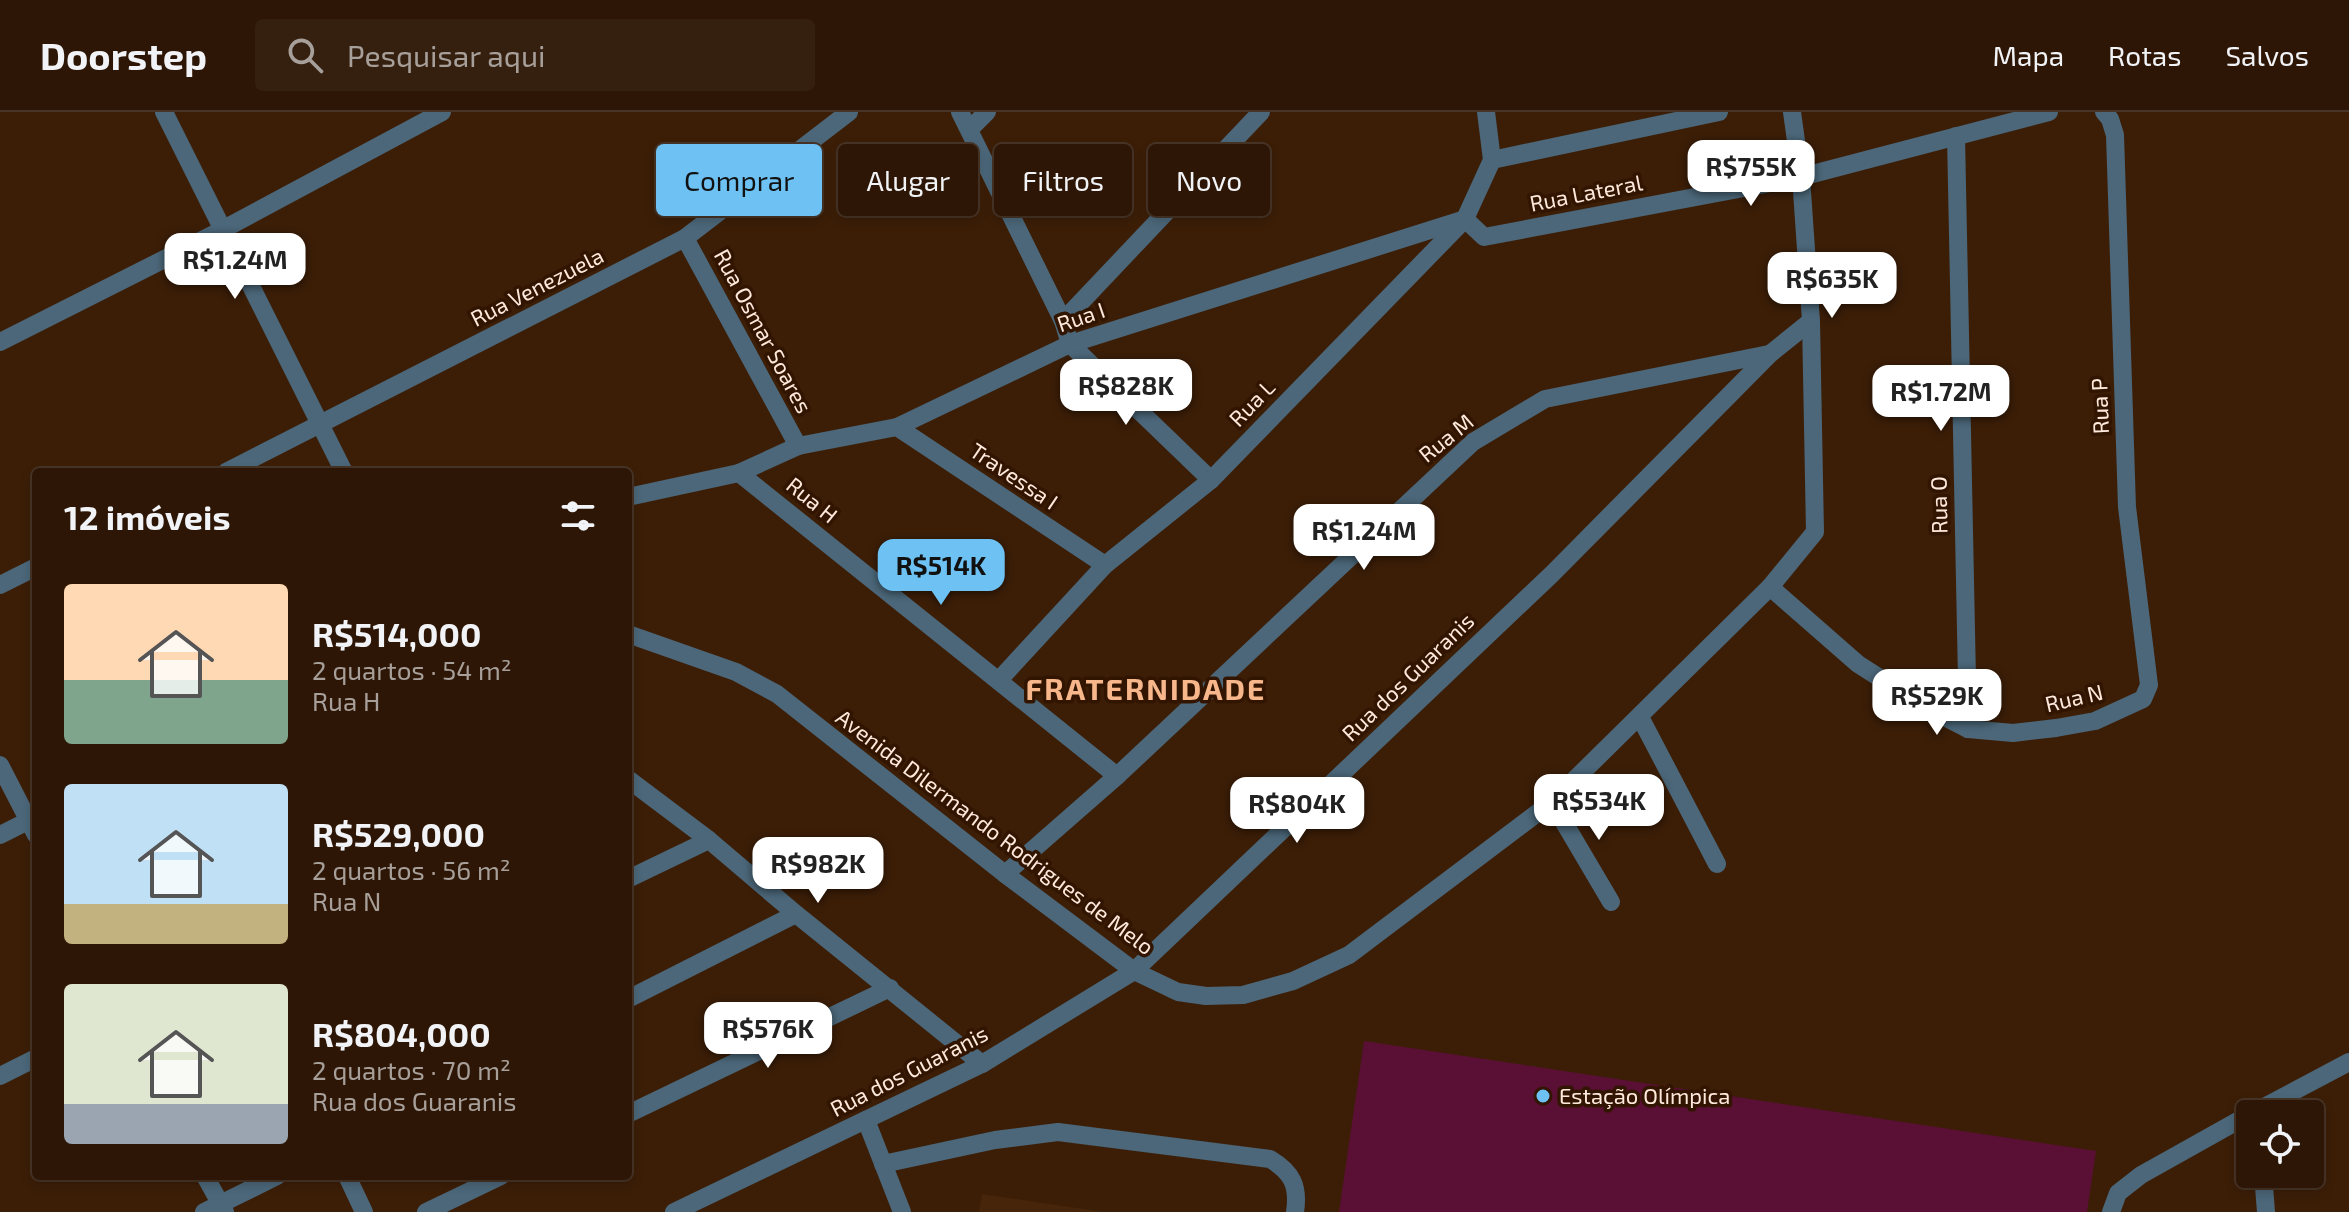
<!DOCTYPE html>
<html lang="pt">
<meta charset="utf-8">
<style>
:root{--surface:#2d1605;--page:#351f0f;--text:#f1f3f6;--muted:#a79f9a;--line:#483527;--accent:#6dc2f3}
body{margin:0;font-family:"Exo 2",sans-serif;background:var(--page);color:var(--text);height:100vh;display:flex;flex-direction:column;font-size:30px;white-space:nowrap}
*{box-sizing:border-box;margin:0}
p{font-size:26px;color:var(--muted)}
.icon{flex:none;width:44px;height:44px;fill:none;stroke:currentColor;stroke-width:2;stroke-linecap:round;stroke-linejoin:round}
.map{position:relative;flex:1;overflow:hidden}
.details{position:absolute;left:32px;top:356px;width:600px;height:712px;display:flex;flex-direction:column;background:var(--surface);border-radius:8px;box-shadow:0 4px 12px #0003,0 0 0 2px var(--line)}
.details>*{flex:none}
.banner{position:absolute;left:656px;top:32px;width:760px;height:72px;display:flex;gap:16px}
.buttons{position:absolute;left:2236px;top:988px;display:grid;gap:16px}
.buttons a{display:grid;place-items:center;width:88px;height:88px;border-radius:8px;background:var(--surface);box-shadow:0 4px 12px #0003,0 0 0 2px var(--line);font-size:40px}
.price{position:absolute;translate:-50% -68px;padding:0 18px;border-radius:16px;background:#fff;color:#222;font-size:26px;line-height:52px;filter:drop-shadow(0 2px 4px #0008)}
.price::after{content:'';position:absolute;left:50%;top:48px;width:24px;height:18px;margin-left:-12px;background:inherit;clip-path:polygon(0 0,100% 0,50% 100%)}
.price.selected{background:var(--accent);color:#111}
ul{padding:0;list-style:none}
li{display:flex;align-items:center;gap:24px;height:200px;padding:0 32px}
li span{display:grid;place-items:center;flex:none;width:224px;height:160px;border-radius:8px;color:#555}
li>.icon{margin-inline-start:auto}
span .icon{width:96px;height:96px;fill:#fffc;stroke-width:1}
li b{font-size:34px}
h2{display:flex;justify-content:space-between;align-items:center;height:96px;padding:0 32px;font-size:34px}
.chip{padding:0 28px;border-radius:8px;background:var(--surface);box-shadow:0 4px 12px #0003,0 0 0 2px var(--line);font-size:28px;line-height:72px}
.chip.selected{background:var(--accent);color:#111}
header{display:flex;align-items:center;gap:48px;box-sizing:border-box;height:112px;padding:0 40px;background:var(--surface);border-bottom:2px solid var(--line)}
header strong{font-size:38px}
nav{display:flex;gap:44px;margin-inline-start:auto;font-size:28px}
.search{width:560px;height:72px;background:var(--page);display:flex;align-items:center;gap:20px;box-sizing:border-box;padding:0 28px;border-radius:8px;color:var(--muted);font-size:30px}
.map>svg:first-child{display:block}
.built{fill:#47250a}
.pitch{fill:#5a1035}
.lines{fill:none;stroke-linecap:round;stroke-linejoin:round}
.street{stroke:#4b6779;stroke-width:18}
.poi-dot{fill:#6dc2f3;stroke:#321500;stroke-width:3}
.labels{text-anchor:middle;stroke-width:7;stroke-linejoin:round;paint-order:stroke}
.street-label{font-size:22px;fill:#fee9dc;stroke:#321500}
.poi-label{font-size:22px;fill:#fee9dc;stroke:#321500;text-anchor:start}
.district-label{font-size:30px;font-weight:bold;letter-spacing:2px;fill:#f8b78a;stroke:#321500}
</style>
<header>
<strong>Doorstep</strong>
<div class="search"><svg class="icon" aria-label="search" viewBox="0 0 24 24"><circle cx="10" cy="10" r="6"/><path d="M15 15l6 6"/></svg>Pesquisar aqui</div>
<nav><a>Mapa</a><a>Rotas</a><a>Salvos</a></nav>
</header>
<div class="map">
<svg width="2349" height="1100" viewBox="0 0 2349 1100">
<rect width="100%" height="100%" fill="#3c1e07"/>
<polygon class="built" points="982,1082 1103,1100 979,1100"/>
<polygon class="pitch" points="1364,929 2096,1039 2087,1100 1339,1100"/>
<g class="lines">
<g class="street">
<polyline points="164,0 344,360"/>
<polyline points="960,0 1063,209 1070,232 1211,368"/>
<polyline points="970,17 987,0"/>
<polyline points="1956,24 1968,617"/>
<polyline points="1492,48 1719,0"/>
<polyline points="1465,107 1484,125 1801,65 2049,0"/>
<polyline points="685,126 798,334"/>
<polyline points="1063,209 1261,0"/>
<polyline points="0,230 222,118 442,0"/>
<polyline points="897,315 1105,453"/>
<polyline points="226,360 685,126 849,0"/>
<polyline points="739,361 1117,664"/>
<polyline points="628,385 739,361 798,334 897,315 1070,232 1465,107"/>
<polyline points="0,473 36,455"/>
<polyline points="1770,475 1858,552 1925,595 1968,617 2013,621 2056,616 2095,609 2143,587 2149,573 2127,395 2115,23 2110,7 2104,0"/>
<polyline points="628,522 736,560 777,582 1005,762 1134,859 1178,880 1206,884 1243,883 1293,869 1349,843 1552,690 1770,475 1815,420 1811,209 1801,65 1792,0"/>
<polyline points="999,568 1105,453 1211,368 1465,107 1492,48 1486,0"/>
<polyline points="1640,605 1717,752"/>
<polyline points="0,653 36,723"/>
<polyline points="628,667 709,728 796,802 982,952"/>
<polyline points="1552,690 1611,790"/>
<polyline points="0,723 36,705"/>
<polyline points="1005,762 1117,664 1473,330 1545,287 1769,242"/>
<polyline points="628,767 709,728"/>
<polyline points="628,887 796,802"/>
<polyline points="0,964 36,946"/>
<polyline points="628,1002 890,876"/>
<polyline points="2251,1002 2349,950"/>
<polyline points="866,1008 902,1100"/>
<path d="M883 1052 995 1028 1058 1020 1270 1047C1292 1060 1299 1074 1295 1100"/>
<polyline points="2263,1062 2266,1100"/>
<polyline points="205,1064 225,1100"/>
<polyline points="347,1064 364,1100"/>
<polyline points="204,1100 277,1064"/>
<polyline points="426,1100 501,1064"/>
<polyline points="674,1100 982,952 1134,859 1552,462 1770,242 1811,209"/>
<polyline points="2111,1100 2118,1081 2141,1063 2250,1002"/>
</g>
</g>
<circle class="poi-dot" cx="1543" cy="984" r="8"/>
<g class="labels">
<g class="street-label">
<text transform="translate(1586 81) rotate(-11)" y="8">Rua Lateral</text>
<text transform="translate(537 175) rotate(-27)" y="8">Rua Venezuela</text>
<text transform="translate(1081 205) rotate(-19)" y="8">Rua I</text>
<text transform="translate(763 219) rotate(62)" y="8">Rua Osmar Soares</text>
<text transform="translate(1252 291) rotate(-46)" y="8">Rua L</text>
<text transform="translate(2100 294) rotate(-92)" y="8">Rua P</text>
<text transform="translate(1446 326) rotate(-39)" y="8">Rua M</text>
<text transform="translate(1014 364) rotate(34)" y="8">Travessa I</text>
<text transform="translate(812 388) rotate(39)" y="8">Rua H</text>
<text transform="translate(1939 393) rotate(-91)" y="8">Rua O</text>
<text transform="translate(1408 565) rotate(-44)" y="8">Rua dos Guaranis</text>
<text transform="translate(2074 586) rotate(-13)" y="8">Rua N</text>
<text transform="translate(995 720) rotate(37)" y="8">Avenida Dilermando Rodrigues de Melo</text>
<text transform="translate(909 959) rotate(-27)" y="8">Rua dos Guaranis</text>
</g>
<g class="poi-label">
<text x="1559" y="992">Estação Olímpica</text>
</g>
<g class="district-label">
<text x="1146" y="588">FRATERNIDADE</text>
</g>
</g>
</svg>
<div class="buttons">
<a><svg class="icon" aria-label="locate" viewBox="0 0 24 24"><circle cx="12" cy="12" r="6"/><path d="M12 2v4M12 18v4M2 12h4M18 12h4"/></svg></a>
</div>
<b class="price" style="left:1751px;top:96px">R$755K</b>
<b class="price" style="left:235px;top:189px">R$1.24M</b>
<b class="price" style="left:1832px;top:208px">R$635K</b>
<b class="price" style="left:1126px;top:315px">R$828K</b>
<b class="price" style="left:1941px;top:321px">R$1.72M</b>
<b class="price" style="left:1364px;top:460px">R$1.24M</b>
<b class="price selected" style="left:941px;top:495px">R$514K</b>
<b class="price" style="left:1937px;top:625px">R$529K</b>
<b class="price" style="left:1599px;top:730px">R$534K</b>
<b class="price" style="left:1297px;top:733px">R$804K</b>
<b class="price" style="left:818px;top:793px">R$982K</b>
<b class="price" style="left:768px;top:958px">R$576K</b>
<div class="banner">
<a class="chip selected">Comprar</a>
<a class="chip">Alugar</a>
<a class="chip">Filtros</a>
<a class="chip">Novo</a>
</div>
<section class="details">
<h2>12 imóveis<svg class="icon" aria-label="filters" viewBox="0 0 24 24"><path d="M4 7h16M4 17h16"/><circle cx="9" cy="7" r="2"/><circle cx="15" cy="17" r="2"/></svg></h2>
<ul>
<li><span style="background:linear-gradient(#ffd9b3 60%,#7fa58c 0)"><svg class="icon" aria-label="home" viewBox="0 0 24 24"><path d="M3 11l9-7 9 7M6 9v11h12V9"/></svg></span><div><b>R$514,000</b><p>2 quartos · 54 m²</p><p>Rua H</p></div></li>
<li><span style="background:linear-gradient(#bfe0f5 75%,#c2b280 0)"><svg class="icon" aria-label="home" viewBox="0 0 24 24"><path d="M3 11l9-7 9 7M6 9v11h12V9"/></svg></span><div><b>R$529,000</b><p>2 quartos · 56 m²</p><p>Rua N</p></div></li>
<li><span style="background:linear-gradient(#dfe7d0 75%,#9aa5b1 0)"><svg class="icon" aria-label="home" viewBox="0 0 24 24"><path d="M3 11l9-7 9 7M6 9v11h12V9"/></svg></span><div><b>R$804,000</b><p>2 quartos · 70 m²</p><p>Rua dos Guaranis</p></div></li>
</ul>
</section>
</div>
